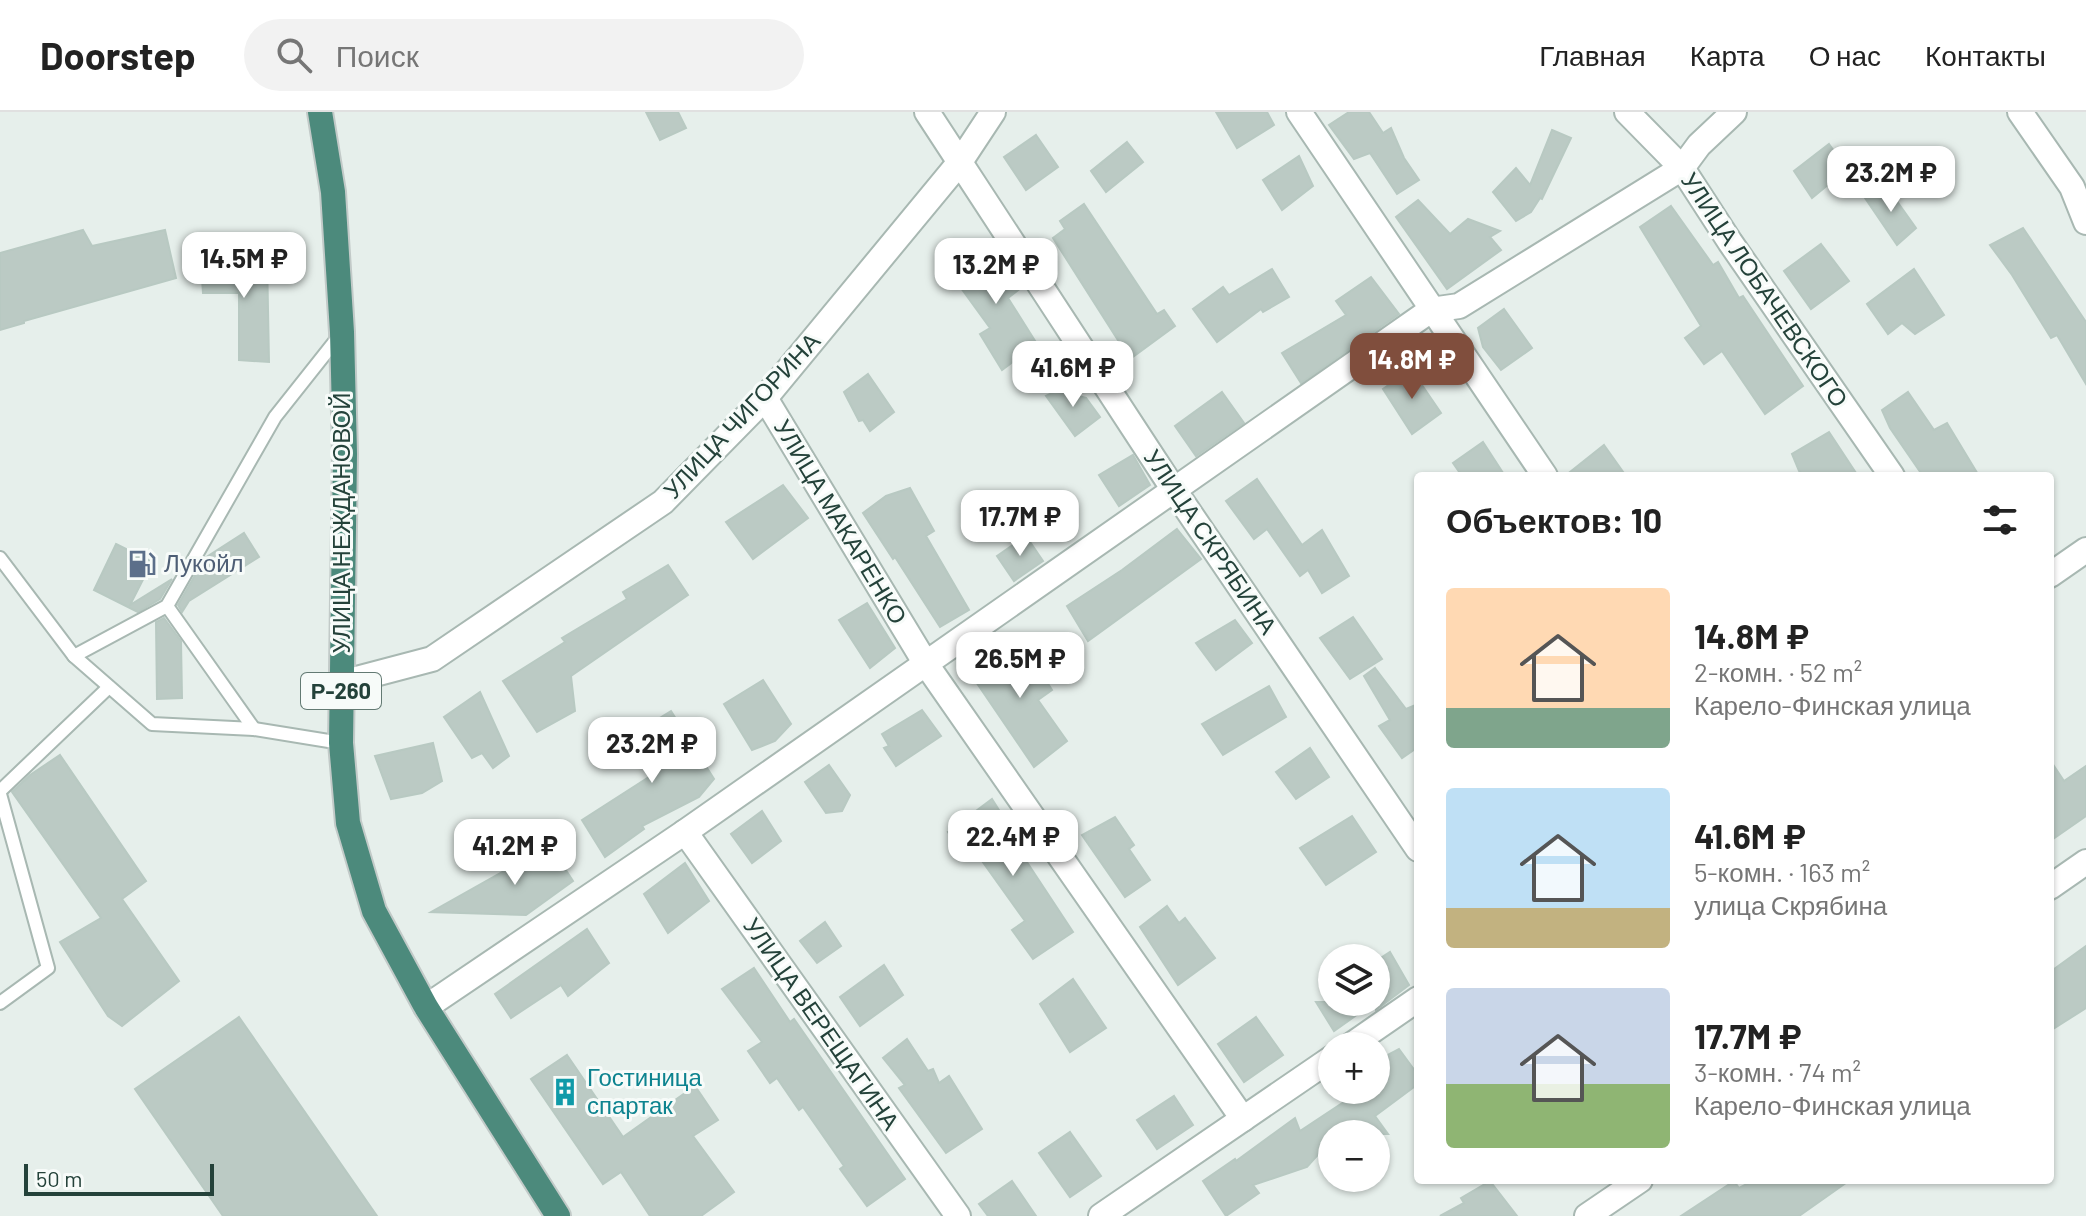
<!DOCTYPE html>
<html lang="ru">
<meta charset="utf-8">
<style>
:root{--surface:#fff;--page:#f2f2f2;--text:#222;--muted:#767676;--line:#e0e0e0;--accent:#804e3d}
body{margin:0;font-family:Barlow,sans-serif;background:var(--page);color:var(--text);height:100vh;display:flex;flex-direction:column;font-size:30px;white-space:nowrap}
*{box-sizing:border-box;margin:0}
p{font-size:26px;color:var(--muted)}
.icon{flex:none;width:44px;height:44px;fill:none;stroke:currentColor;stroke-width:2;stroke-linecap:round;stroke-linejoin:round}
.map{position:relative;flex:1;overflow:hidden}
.sheet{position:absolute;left:1414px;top:360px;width:640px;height:712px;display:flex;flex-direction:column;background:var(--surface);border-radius:8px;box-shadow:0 2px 6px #0004}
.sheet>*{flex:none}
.tools{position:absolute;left:1318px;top:832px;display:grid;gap:16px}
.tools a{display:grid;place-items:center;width:72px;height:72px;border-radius:50%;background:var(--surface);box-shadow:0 2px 6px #0004;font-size:40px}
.scale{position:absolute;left:24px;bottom:20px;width:190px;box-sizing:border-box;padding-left:8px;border:4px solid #24423a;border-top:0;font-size:22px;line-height:28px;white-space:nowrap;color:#24423a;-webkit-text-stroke:6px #f7fbf9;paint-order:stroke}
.price{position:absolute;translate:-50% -68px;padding:0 18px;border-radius:16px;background:#fff;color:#222;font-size:26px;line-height:52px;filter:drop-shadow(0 2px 4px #0008)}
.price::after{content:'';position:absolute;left:50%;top:48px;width:24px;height:18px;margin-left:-12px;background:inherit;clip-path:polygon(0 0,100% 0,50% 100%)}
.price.active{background:var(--accent);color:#fff}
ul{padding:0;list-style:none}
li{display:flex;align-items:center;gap:24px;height:200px;padding:0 32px}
li span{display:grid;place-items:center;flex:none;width:224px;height:160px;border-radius:8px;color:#555}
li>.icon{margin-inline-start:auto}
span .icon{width:96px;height:96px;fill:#fffc;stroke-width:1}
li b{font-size:34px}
h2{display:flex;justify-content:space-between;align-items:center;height:96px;padding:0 32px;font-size:34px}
header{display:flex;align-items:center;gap:48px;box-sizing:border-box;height:112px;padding:0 40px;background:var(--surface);border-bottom:2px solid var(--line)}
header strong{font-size:38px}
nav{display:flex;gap:44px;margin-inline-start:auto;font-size:28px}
.search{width:560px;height:72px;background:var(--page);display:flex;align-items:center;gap:20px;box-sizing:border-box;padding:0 28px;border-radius:44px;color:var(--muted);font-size:30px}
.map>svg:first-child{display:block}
.building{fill:#bbcac4;stroke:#b8c9c2;stroke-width:2}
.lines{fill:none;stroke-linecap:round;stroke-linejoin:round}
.service-casing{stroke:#a8b8b2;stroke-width:16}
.minor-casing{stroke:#a8b8b2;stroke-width:28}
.tertiary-casing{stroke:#a8b8b2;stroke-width:28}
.trunk-casing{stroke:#c2cac8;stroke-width:28}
.service{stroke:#fff;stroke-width:12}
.minor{stroke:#fff;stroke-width:24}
.tertiary{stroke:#fff;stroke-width:24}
.trunk{stroke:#4c8a7c;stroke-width:24}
.labels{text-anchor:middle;stroke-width:6;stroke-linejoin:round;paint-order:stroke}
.shield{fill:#f7fbf9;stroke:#637a73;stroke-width:2}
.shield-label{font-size:22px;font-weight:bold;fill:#24423a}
.street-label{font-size:24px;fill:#24423a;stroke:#f7fbf9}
.service-label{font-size:24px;fill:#4e5e75;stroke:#f7fbf9;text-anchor:start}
.culture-label{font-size:24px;fill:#0d838f;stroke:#f7fbf9;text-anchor:start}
</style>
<header>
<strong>Doorstep</strong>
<div class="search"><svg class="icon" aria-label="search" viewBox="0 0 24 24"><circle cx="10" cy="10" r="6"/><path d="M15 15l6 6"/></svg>Поиск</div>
<nav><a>Главная</a><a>Карта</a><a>О нас</a><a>Контакты</a></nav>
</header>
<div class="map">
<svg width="2086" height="1104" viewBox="0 0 2086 1104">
<rect width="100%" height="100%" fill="#e6efeb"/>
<g class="building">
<polygon points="646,0 678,0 686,16 660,28"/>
<polygon points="1216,0 1267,0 1274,13 1237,36"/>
<polygon points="1349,0 1369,0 1383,21 1391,16 1404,46 1419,68 1397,82 1370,41 1354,47 1329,13"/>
<polygon points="1552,18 1571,26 1542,87 1540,86 1531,100 1516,109 1493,80 1516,56 1530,73"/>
<polygon points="1036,23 1058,55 1026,78 1004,45"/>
<polygon points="1127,30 1143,50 1106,80 1091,59"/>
<polygon points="1829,32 1847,57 1812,86 1794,59"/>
<polygon points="1299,44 1313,74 1282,98 1263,68"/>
<polygon points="1884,71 1916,116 1897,133 1865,86"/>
<polygon points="1418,88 1450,122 1468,107 1500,119 1490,125 1501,138 1447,177 1396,105"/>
<polygon points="1084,92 1157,202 1164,198 1175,214 1130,247 1053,126 1065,117 1060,109"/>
<polygon points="1671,94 1713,153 1718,150 1739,186 1743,184 1803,274 1765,302 1722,239 1704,252 1685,226 1701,214 1640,115"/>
<polygon points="2023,116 2086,210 2086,272 2057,223 2051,226 2012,163 1990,133"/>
<polygon points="83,118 92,134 165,118 176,166 24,209 24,211 0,218 0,141"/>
<polygon points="1821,132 1849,169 1811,197 1784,159"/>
<polygon points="992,134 1022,175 1008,186 1037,232 1002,258 980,222 990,216 953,165"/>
<polygon points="230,145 267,145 269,250 239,248 239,181 203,181 201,153"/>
<polygon points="1272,157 1289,185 1263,200 1261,197 1217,230 1193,197 1223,175 1229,183"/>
<polygon points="1914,157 1944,203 1915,222 1902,211 1888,222 1867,192"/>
<polygon points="1371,165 1399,202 1301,271 1282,241 1346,203 1336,189"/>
<polygon points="1504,197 1532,236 1501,258 1483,235 1478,216"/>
<polygon points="1411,257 1441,301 1412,322 1383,277"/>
<polygon points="868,262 894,300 870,319 863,308 859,309 844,280"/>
<polygon points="1069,273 1078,284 1086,286 1100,305 1075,324 1046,284"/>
<polygon points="1222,280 1244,311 1196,344 1175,314"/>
<polygon points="1908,280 1934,318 1947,311 1979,364 1923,364 1890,316 1882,298"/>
<polygon points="1829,320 1858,364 1805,364 1799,359 1792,342"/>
<polygon points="1483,330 1505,364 1462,364 1453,351"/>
<polygon points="1604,333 1626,364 1565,364"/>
<polygon points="1133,343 1150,373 1119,394 1099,363"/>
<polygon points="1257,367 1302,433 1322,418 1349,464 1322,481 1308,458 1300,464 1267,417 1254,427 1226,389"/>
<polygon points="783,373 808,406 753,447 726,410"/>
<polygon points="910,376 934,419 926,424 969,498 940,515 895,445 893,447 863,401 886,384"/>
<polygon points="1177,417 1201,447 1088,529 1067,494 1122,458"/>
<polygon points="244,421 259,445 189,489 182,500 178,493 205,446"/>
<polygon points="1026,424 1043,449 1014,469 997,444"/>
<polygon points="116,432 152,450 130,493 172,467 160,487 138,500 94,478"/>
<polygon points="668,453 688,483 571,564 575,599 537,620 503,569 565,530 562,526 627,487 623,480"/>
<polygon points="867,491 895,536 870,556 839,508"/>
<polygon points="1353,505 1382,547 1350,567 1320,526"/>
<polygon points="164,506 181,529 182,586 157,587 156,510"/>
<polygon points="1235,508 1252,531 1216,558 1196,531"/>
<polygon points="1019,526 1052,578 1038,588 1067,629 1034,655 970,561"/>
<polygon points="1375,556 1406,597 1418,592 1418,635 1402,646 1379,614 1390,608 1364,564"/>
<polygon points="763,568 791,612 775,629 752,638 724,592"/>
<polygon points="1269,574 1286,605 1223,643 1202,612"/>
<polygon points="480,580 509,644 493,656 482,641 472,646 444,605"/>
<polygon points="922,598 941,624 896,654 884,636 889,634 882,622"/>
<polygon points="671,599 714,667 699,685 642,714 644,717 605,745 582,708 652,663 627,626"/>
<polygon points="433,631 442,669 422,681 391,687 375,644"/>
<polygon points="1310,636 1329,665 1296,687 1276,660"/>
<polygon points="60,643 146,769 122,787 179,869 122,914 108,904 60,830 101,806 12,680 30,663"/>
<polygon points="2050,648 2064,669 2086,654 2086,704 2050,729"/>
<polygon points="829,653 850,683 842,699 826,701 805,670"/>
<polygon points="992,687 1011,717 1007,720 1073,820 1033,847 1012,818 1025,809 977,742 973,745 969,739 961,740 948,720"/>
<polygon points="762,699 781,729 752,751 731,722"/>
<polygon points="1352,704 1376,740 1326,773 1300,736"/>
<polygon points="1115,705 1134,733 1129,737 1150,768 1125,785 1082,723"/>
<polygon points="532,734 536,740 552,737 573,769 526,803 431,800 511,755 508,750"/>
<polygon points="685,751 709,789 668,821 644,782"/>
<polygon points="1167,794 1179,811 1185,806 1215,846 1178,873 1140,815"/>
<polygon points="825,810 841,834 817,851 800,829"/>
<polygon points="587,817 609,851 568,884 561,873 511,906 495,882"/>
<polygon points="2086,834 2086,896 2050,919 2050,860"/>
<polygon points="1390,840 1409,873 1376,898 1376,849"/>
<polygon points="884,853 903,883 860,914 840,885"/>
<polygon points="754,856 790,910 794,907 905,1067 867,1094 840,1057 844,1054 803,995 799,998 777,966 770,971 748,939 762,930 722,877"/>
<polygon points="1073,867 1106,916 1070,940 1040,892"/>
<polygon points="1316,890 1375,890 1334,919"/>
<polygon points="239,905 377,1104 223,1104 135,977"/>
<polygon points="1256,905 1283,943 1244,970 1218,932"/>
<polygon points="907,927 928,959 933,957 939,971 949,964 982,1017 946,1041 899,976 905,973 883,946"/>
<polygon points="1399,937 1418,963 1418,972 1375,1004 1388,1022 1332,1022 1332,1027 1307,1055 1253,1073 1259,1081 1226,1104 1203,1069 1235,1047 1236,1049 1295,1006 1300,1019 1362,978 1376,978 1376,949"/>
<polygon points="567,943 623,1025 695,974 718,1008 693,1024 734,1080 701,1104 650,1104 621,1060 603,1072 531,967"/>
<polygon points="1174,984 1193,1013 1157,1037 1137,1008"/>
<polygon points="1070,1020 1101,1064 1070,1085 1039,1041"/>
<polygon points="1755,1068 1850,1068 1799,1104 1681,1104 1734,1069 1739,1076"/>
<polygon points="1012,1069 1036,1104 988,1104 979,1092"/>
<polygon points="1490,1069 1517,1104 1440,1104 1464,1091 1461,1086"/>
</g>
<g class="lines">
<defs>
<g id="service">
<polyline points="0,446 74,544 152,612 254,617 341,631"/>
<polyline points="167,494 254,617"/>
<polyline points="74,544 167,494 275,305 340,223"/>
<polyline points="0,679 109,575"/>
<polyline points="0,682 48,856 0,891"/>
</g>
<g id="minor">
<polyline points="927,0 1174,378 1418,737"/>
<polyline points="1299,0 1545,364"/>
<polyline points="1627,0 1682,56 1730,130 1892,364"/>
<polyline points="2020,0 2072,75 2086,110"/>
<polyline points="765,286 926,552 1243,1007"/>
<polyline points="341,571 432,547 663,390 765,286 960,50 993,0"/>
<polyline points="685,720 958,1104"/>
<polyline points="2050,775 2086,750"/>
<polyline points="426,895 685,720 1431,198 1459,194 1682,56 1699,33 1734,0"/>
<polyline points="1587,1104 1640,1068"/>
</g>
<g id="tertiary">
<polyline points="2050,463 2086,438"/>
<polyline points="1350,934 1418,887"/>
<polyline points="1101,1104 1332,946"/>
</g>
<polyline id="trunk" points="320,0 333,80 342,220 345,342 341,631 348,711 374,799 426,895 558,1104"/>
</defs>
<use href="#service" class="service-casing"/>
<use href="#minor" class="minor-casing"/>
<use href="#tertiary" class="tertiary-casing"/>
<use href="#trunk" class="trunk-casing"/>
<use href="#service" class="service"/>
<use href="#minor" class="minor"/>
<use href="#tertiary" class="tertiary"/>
<use href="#trunk" class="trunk"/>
</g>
<defs>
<symbol id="fuel-bare" viewBox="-9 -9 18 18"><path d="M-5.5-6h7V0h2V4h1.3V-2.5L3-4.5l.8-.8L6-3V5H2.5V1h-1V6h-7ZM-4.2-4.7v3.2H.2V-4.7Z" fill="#5c6f8a" stroke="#f7fbf9" stroke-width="2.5" paint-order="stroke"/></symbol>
<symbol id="building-bare" viewBox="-9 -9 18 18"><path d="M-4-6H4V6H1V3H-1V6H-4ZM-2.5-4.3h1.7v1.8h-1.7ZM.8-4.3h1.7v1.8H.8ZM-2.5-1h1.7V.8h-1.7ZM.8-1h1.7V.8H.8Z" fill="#0f9aa8" stroke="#f7fbf9" stroke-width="2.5" paint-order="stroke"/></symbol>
</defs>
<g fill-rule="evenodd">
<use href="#fuel-bare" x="122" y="432" width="40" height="40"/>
<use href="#building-bare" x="545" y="960" width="40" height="40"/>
</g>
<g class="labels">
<rect class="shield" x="301" y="561" width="80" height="36" rx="6"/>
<g class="shield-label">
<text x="341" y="587">Р-260</text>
</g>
<g class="street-label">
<text transform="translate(1764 178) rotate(56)" y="8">УЛИЦА ЛОБАЧЕВСКОГО</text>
<text transform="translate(742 304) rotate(-47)" y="8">УЛИЦА ЧИГОРИНА</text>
<text transform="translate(840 410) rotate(59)" y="8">УЛИЦА МАКАРЕНКО</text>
<text transform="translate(342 411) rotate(-90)" y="8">УЛИЦА НЕЖДАНОВОЙ</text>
<text transform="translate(1210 430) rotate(56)" y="8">УЛИЦА СКРЯБИНА</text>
<text transform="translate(821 912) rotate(55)" y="8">УЛИЦА ВЕРЕЩАГИНА</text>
</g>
<g class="service-label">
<text x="164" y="460">Лукойл</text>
</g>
<g class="culture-label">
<text x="587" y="974">Гостиница<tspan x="587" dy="28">спартак</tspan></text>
</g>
</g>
</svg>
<div class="tools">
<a><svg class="icon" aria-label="layers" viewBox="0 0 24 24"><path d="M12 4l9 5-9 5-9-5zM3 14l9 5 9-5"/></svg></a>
<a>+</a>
<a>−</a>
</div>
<div class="scale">50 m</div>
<b class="price" style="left:1891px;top:102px">23.2M ₽</b>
<b class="price" style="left:244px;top:188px">14.5M ₽</b>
<b class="price" style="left:996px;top:194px">13.2M ₽</b>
<b class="price active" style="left:1412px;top:289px">14.8M ₽</b>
<b class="price" style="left:1073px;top:297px">41.6M ₽</b>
<b class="price" style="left:1020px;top:446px">17.7M ₽</b>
<b class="price" style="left:1020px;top:588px">26.5M ₽</b>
<b class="price" style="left:652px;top:673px">23.2M ₽</b>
<b class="price" style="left:1013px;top:766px">22.4M ₽</b>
<b class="price" style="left:515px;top:775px">41.2M ₽</b>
<section class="sheet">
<h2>Объектов: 10<svg class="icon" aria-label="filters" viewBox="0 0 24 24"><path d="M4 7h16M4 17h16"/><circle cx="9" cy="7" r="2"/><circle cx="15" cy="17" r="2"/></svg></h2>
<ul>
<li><span style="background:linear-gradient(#ffd9b3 75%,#7fa58c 0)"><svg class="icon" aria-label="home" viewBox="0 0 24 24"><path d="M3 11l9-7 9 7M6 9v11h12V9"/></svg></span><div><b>14.8M ₽</b><p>2-комн. · 52 m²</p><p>Карело-Финская улица</p></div></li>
<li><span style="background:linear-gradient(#bfe0f5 75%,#c2b280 0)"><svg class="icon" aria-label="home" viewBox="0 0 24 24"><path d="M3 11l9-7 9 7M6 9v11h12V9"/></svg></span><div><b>41.6M ₽</b><p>5-комн. · 163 m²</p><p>улица Скрябина</p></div></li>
<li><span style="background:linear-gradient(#c9d6e8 60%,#8fb573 0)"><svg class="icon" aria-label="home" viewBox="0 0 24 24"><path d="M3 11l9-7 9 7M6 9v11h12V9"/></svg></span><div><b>17.7M ₽</b><p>3-комн. · 74 m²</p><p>Карело-Финская улица</p></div></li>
</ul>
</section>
</div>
